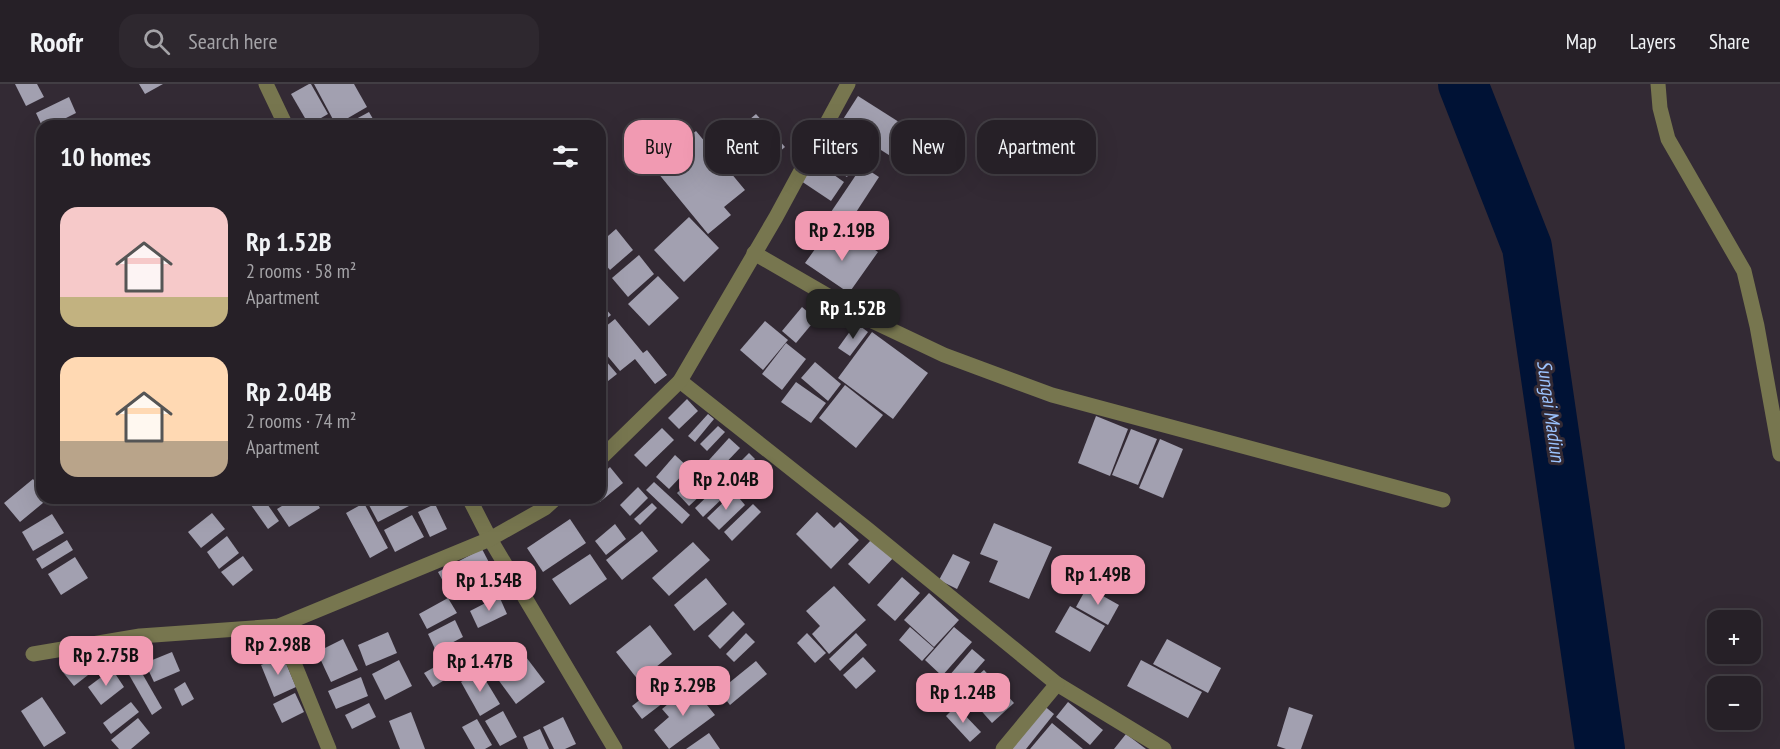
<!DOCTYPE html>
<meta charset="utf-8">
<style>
:root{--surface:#262027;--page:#2e282f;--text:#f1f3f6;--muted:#a4a3a7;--line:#423e44;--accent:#f19ab2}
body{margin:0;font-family:"PT Sans Narrow",sans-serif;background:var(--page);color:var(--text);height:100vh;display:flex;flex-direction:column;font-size:22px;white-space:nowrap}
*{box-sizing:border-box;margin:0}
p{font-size:20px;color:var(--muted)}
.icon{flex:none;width:33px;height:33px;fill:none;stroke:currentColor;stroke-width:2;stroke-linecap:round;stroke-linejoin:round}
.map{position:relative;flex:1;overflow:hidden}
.panel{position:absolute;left:36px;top:36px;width:570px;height:384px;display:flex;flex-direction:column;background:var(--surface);border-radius:18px;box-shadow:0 6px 24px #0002,0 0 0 2px var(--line)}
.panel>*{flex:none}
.guide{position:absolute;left:624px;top:36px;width:570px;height:54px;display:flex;gap:12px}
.fabs{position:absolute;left:1707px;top:526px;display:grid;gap:12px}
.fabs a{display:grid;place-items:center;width:54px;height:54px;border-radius:12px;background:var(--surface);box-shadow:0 6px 24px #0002,0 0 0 2px var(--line);font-size:30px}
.price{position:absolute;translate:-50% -51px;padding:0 14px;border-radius:12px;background:var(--accent);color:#111;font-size:20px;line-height:39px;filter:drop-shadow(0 2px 3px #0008)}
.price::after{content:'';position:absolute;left:50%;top:36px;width:18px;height:14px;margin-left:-9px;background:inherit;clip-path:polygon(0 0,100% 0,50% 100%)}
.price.active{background:#222;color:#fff}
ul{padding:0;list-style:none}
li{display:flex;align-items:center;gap:18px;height:150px;padding:0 24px}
li span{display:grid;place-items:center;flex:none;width:168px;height:120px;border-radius:18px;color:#555}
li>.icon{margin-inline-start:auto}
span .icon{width:72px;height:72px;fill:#fffc;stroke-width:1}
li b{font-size:26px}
h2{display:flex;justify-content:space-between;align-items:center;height:72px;padding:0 24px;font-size:26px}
.chip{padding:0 21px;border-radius:18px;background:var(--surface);box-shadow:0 6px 24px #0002,0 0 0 2px var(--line);font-size:21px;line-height:54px}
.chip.active{background:var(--accent);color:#111}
header{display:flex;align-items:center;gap:36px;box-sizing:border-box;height:84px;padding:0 30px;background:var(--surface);border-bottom:2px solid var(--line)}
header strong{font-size:28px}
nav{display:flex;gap:33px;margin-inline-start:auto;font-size:21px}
.search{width:420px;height:54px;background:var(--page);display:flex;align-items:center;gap:15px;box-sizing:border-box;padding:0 21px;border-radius:18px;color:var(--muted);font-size:22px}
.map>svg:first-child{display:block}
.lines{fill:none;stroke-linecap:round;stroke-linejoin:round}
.river{stroke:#001235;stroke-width:50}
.building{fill:#a2a0b0}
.minor{stroke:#77764f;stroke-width:15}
.labels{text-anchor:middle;stroke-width:6;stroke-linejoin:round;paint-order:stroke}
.water-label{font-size:20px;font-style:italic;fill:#9cc3fe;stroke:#332a34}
</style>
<header>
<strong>Roofr</strong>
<div class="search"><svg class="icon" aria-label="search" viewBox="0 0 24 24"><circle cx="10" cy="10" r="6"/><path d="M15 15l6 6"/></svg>Search here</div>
<nav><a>Map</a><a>Layers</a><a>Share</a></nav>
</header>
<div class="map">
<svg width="1780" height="665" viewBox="0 0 1780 665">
<rect width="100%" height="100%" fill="#332a34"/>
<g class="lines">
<polyline class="river" points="1463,0 1527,163 1600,665"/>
</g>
<g class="building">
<polygon points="15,0 37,0 44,13 26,22"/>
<polygon points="139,0 163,0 145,10"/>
<polygon points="309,0 311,0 328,30 309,41 291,10"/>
<polygon points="314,0 354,0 367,23 336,41"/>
<polygon points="858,12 910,45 892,73 840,40"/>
<polygon points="69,13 76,29 50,42 42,42 36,29"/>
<polygon points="369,28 377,42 343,42"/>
<polygon points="756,30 785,63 752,91 723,58"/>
<polygon points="696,47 745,106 724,123 731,131 708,150 653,83"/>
<polygon points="825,48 861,70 847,93 811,70"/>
<polygon points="814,77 844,98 831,117 801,97"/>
<polygon points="862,82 879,93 849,139 831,128"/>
<polygon points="689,133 719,164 684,198 654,166"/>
<polygon points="616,145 633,166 610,186 600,174 600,159"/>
<polygon points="855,152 878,168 849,209 805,179 823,154 843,168"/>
<polygon points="639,171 654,190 628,213 612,194"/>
<polygon points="658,192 679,214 649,242 628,220"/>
<polygon points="600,218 611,231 600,240"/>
<polygon points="802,223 816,235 796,259 782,247"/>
<polygon points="615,235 643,269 647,266 667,291 655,300 635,275 620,287 600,263 600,247"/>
<polygon points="765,237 788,256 763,286 740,266"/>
<polygon points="856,239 868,248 850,272 838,264"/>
<polygon points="872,248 928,289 893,335 838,294"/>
<polygon points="786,259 806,275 782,306 762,290"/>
<polygon points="600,270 617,290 603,301 600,297"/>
<polygon points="815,278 841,300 828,317 801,294"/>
<polygon points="796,298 826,319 811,339 781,318"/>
<polygon points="845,301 883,331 856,364 819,334"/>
<polygon points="687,315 698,327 679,345 668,334"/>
<polygon points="708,330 714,335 695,358 688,352"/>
<polygon points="1096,332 1128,345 1110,392 1078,379"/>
<polygon points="718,342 725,348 707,367 700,360"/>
<polygon points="662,344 674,356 646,383 634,371"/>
<polygon points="1131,345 1157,355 1138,401 1112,391"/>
<polygon points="729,354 740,364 719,386 709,376"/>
<polygon points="1160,355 1183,365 1163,414 1139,404"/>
<polygon points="749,369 755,375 729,402 723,395"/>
<polygon points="675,371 689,384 669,405 656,393"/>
<polygon points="610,383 623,399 600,418 597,414 600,414 600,392"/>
<polygon points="702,385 715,398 689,422 677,409"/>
<polygon points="33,395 42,407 42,414 49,414 20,438 4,419"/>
<polygon points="654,398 690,431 682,440 646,406"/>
<polygon points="720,400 728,409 703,433 695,424"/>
<polygon points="638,403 648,414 630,432 620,421"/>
<polygon points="734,408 745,421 719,446 707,434"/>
<polygon points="246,414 263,414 279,437 268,445"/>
<polygon points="295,414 314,414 320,424 289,443 277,425"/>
<polygon points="382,414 405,414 409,422 378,438 369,421"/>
<polygon points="364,419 388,464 370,474 346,429"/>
<polygon points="652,419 657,424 640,441 634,435"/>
<polygon points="435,420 447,445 430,453 418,428"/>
<polygon points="753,420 761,428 732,457 724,448"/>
<polygon points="817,428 834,444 840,438 859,456 831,485 796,450"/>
<polygon points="212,429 225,445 201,464 188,448"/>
<polygon points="52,430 64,449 33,467 22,448"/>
<polygon points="412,431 424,453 395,468 384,446"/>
<polygon points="570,435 586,459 543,488 527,464"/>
<polygon points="994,439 1052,463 1029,515 989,498 998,477 980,470"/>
<polygon points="615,440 626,455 606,471 595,457"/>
<polygon points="642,447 658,467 622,496 606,476"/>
<polygon points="227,452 239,469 219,485 207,468"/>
<polygon points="873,454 894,473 869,500 848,480"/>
<polygon points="67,456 73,466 42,485 36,475"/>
<polygon points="693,458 710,476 669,512 652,494"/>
<polygon points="482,465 494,488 450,510 438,488"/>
<polygon points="590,470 607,495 570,521 552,495"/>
<polygon points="953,470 970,478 957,505 939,496"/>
<polygon points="243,472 253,486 233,502 221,488"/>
<polygon points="75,473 88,494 61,511 48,490"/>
<polygon points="902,493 920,509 895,537 877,521"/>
<polygon points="706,494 727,520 694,547 674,521"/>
<polygon points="834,502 866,536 829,570 812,550 820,542 806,527"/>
<polygon points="1087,503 1119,521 1108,541 1076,523"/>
<polygon points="929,509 959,536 934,563 904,536"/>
<polygon points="499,512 507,530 478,544 470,527"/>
<polygon points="448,514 457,529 427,545 419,530"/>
<polygon points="1070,522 1105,542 1090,568 1055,548"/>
<polygon points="733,527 745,540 720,565 708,552"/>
<polygon points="455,536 463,553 436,567 428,550"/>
<polygon points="650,541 672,570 639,597 616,568"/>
<polygon points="910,543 934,564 922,577 899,556"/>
<polygon points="954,543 972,558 942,592 925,576"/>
<polygon points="388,548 397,569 366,582 358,561"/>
<polygon points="746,549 755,558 734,578 726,570"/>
<polygon points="807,549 826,569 815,579 797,559"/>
<polygon points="856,549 867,561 840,587 829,575"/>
<polygon points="343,555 358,586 331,598 317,568"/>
<polygon points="1167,555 1221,584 1208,609 1153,580"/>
<polygon points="972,565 985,576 955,610 943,599"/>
<polygon points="172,568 180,587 154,598 145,579"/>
<polygon points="283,572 296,603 274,613 261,581"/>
<polygon points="452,573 461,586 433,603 424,589"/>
<polygon points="526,573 545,598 516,620 497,594"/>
<polygon points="863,573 876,587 856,605 843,591"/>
<polygon points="76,575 88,591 74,602 62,587"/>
<polygon points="399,576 412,602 385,616 372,590"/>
<polygon points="1141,576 1202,608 1188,634 1127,602"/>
<polygon points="756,577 767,590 730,621 719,607"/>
<polygon points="139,584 162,624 152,631 128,589"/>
<polygon points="112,585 124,603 101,621 88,603"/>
<polygon points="679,585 689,599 642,635 632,622"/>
<polygon points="984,586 1014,619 992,639 962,605"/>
<polygon points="480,587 500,620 480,632 461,598"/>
<polygon points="361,593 368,612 336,625 328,607"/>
<polygon points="185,598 194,615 182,622 174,605"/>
<polygon points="691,601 715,631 669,665 654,646 669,633 662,625"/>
<polygon points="295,609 304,628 282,639 273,620"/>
<polygon points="42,613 66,649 44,663 21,627"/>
<polygon points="131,618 139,628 111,650 103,639"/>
<polygon points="1068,618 1103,646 1090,661 1056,633"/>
<polygon points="369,619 376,633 352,645 345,631"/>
<polygon points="1042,620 1054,630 1026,665 1012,665"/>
<polygon points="956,622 981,648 970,658 946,632"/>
<polygon points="1289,623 1313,631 1301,665 1286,665 1277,662"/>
<polygon points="503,627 517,653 500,662 485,637"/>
<polygon points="411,628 425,665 400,665 389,637"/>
<polygon points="563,633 576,660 565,665 554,665 543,643"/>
<polygon points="138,634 150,649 131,665 119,665 111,656"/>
<polygon points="477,635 492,661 485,665 475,665 462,643"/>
<polygon points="1052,639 1083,665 1030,665"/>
<polygon points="540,645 549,665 528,665 523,653"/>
<polygon points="709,649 720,665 686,665"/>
<polygon points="1126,650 1146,665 1114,665"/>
</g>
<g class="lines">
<g class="minor">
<polyline points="266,0 286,42"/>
<polyline points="1658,0 1660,24 1668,55 1744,187 1757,242 1780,370"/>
<polyline points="754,169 868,235 944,271 1052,311 1443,416"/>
<polyline points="680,297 866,444 1057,600 1164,665"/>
<polyline points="600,375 680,297 776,133 848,0"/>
<polyline points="469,414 490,455 615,665"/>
<polyline points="279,542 329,665"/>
<polyline points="33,570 140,552 279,542 490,455 545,424 556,414"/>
<polyline points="1003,665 1057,600"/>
</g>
</g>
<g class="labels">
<g class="water-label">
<text transform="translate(1551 327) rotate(82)" y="7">Sungai Madiun</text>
</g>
</g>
</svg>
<div class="fabs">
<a>+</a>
<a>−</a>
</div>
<b class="price" style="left:842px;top:178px">Rp 2.19B</b>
<b class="price active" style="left:853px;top:256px">Rp 1.52B</b>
<b class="price" style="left:726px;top:427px">Rp 2.04B</b>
<b class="price" style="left:1098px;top:522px">Rp 1.49B</b>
<b class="price" style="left:489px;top:528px">Rp 1.54B</b>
<b class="price" style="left:278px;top:592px">Rp 2.98B</b>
<b class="price" style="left:106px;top:603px">Rp 2.75B</b>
<b class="price" style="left:480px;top:609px">Rp 1.47B</b>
<b class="price" style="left:683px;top:633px">Rp 3.29B</b>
<b class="price" style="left:963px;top:640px">Rp 1.24B</b>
<div class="guide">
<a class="chip active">Buy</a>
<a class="chip">Rent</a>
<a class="chip">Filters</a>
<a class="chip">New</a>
<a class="chip">Apartment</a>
</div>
<section class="panel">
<h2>10 homes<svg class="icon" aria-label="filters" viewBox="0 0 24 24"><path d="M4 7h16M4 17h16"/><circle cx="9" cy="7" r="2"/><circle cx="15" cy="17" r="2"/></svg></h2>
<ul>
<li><span style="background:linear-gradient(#f6c9c9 75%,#c2b280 0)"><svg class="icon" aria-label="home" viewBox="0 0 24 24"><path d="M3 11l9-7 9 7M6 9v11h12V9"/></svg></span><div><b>Rp 1.52B</b><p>2 rooms · 58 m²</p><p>Apartment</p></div></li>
<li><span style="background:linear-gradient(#ffd9b3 70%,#b9a48a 0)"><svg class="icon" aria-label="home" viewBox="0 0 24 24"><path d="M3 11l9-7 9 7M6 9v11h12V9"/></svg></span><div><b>Rp 2.04B</b><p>2 rooms · 74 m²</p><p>Apartment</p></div></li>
</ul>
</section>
</div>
